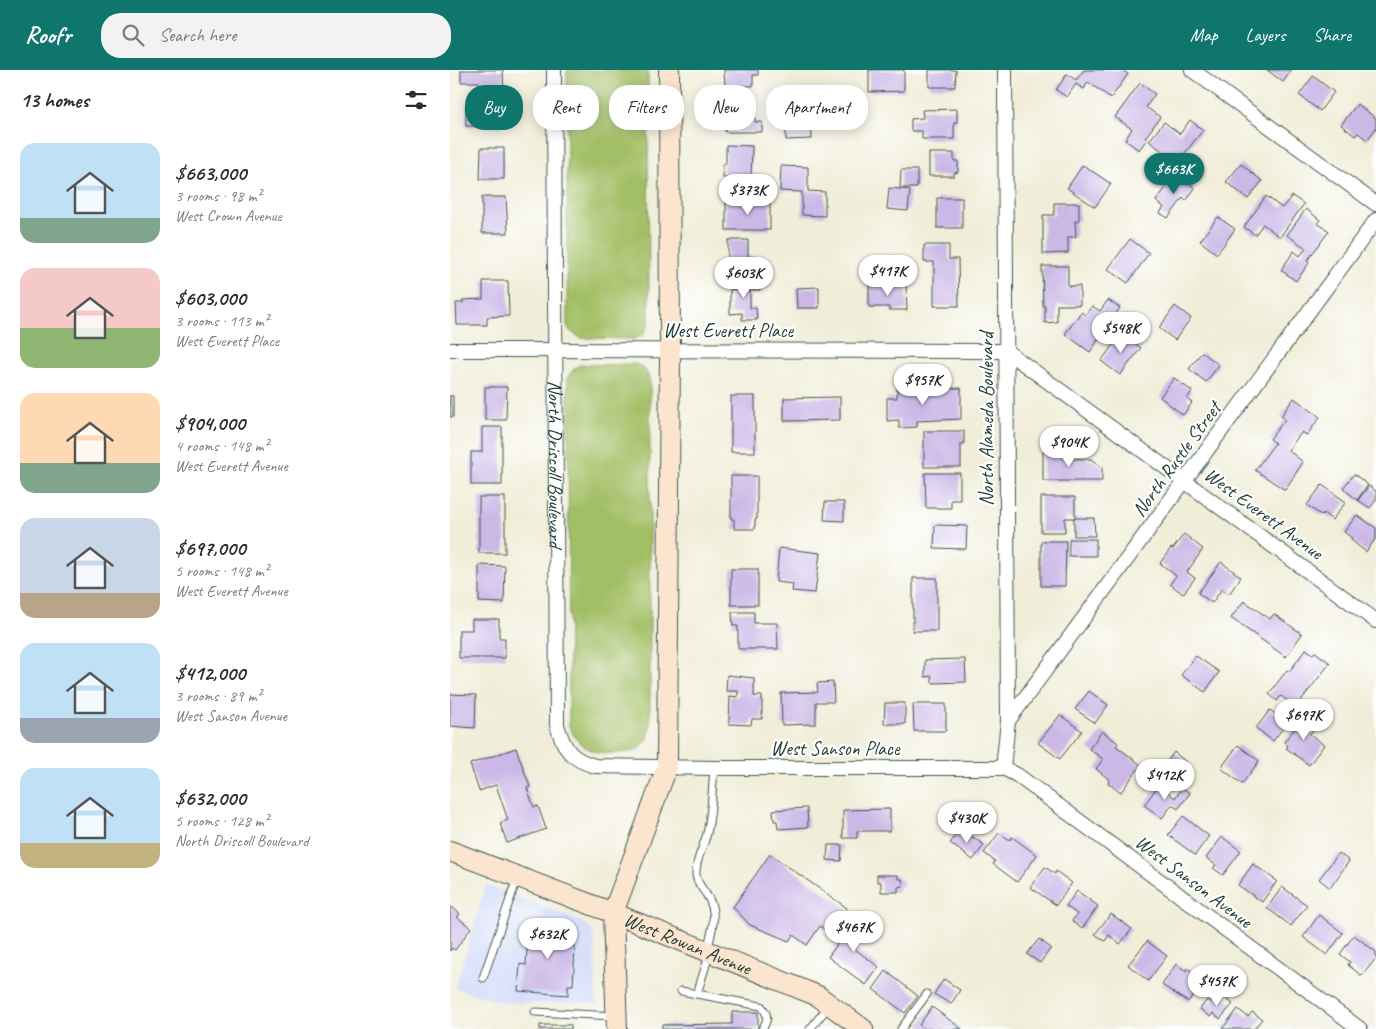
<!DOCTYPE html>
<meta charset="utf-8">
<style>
:root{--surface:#fff;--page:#f2f2f3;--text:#2b2b33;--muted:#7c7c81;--accent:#0f766e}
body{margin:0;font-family:Caveat,sans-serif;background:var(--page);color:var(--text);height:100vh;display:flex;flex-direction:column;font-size:19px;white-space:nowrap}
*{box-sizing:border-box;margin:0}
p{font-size:16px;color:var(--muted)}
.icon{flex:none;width:28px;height:28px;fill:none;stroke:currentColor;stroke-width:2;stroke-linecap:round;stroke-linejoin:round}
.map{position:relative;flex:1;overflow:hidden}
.side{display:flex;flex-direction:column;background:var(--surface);width:450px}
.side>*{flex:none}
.top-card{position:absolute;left:15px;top:15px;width:475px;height:45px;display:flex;gap:10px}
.price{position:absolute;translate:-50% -42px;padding:0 11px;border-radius:18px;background:#fff;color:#222;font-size:16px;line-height:32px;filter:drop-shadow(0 1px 2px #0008)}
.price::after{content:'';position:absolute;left:50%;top:30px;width:15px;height:11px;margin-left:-8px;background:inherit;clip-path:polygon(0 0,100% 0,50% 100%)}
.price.active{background:var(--accent);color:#fff}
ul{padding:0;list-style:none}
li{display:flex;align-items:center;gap:15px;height:125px;padding:0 20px}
li span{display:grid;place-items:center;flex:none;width:140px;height:100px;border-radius:15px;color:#555}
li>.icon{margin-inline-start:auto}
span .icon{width:60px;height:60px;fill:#fffc;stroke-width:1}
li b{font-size:21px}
h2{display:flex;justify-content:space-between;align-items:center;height:60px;padding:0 20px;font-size:21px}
.tag{padding:0 18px;border-radius:20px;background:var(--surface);box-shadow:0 2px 12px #0003;font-size:18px;line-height:45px}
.tag.active{background:var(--accent);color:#fff}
header{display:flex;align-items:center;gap:30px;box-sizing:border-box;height:70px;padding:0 25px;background:var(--accent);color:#fff}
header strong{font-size:24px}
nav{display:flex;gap:28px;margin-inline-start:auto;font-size:18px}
.search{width:350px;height:45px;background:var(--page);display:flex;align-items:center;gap:12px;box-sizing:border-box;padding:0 18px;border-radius:20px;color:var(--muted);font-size:19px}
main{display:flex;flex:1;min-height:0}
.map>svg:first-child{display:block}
.built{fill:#d0daf9}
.green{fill:#a3bf65;stroke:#617e4c}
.building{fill:#cbb8e7}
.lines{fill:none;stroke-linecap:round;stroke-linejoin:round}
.lane-casing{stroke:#3e574d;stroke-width:9}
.street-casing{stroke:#3e574d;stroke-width:16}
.secondary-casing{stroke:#3e574d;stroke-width:22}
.lane{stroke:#fff;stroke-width:7}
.street{stroke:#fff;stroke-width:14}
.secondary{stroke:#fce5cf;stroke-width:20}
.labels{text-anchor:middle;stroke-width:4.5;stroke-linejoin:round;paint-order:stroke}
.street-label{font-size:20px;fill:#1f3d34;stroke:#fff}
</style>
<header>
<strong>Roofr</strong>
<div class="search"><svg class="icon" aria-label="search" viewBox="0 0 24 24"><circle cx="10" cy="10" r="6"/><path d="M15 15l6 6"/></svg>Search here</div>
<nav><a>Map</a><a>Layers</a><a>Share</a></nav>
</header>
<main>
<section class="side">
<h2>13 homes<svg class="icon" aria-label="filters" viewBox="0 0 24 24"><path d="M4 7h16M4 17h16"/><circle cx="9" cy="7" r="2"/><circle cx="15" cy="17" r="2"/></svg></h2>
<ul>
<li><span style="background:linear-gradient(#bfe0f5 75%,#7fa58c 0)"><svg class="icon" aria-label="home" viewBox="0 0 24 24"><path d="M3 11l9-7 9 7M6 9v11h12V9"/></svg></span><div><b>$663,000</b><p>3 rooms · 98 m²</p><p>West Crown Avenue</p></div></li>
<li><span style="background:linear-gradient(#f6c9c9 60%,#8fb573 0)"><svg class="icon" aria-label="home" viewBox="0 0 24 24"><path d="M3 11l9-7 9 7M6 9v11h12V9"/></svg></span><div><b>$603,000</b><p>3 rooms · 113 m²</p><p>West Everett Place</p></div></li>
<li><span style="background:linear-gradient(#ffd9b3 70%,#7fa58c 0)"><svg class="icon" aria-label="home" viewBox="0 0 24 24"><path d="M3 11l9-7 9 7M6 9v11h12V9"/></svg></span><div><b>$904,000</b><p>4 rooms · 148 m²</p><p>West Everett Avenue</p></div></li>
<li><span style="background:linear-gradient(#c9d6e8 75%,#b9a48a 0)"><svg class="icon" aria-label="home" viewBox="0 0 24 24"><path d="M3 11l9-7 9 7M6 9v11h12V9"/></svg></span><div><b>$697,000</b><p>5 rooms · 148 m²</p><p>West Everett Avenue</p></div></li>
<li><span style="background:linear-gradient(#bfe0f5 75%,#9aa5b1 0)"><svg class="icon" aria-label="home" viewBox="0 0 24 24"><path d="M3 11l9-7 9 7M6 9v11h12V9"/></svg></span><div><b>$412,000</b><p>3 rooms · 89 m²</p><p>West Sanson Avenue</p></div></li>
<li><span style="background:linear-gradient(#bfe0f5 75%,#c2b280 0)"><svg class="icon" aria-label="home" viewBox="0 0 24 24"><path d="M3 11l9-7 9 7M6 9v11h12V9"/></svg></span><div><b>$632,000</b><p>5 rooms · 128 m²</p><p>North Driscoll Boulevard</p></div></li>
</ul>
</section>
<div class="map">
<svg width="926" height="959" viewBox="0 0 926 959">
<rect width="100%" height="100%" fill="#fff"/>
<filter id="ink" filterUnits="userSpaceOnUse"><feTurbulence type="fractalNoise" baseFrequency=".02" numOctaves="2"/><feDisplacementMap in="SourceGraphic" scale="10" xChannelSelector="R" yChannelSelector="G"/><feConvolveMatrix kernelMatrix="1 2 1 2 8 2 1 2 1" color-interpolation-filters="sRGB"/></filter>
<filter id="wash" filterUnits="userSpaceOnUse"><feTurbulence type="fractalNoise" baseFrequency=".0096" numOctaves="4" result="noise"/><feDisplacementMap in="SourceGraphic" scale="20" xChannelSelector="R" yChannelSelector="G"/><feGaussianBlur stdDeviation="1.12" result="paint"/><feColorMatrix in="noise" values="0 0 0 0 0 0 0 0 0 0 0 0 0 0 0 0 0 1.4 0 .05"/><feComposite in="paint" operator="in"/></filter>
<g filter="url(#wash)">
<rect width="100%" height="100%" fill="#f0edd8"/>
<polygon class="built" points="36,815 132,852 138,856 142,862 145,874 146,933 53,933 5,918"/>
<g class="green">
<polygon points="117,0 198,0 199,253 194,264 185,269 131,268 120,261 117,255"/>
<path d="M185 294C195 297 199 303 200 313V659C198 669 194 677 184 681 157 686 130 685 119 656L118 306 126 297 130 295Z"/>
</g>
<g id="blocks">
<g class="building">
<polygon points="11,0 53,0 54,25 29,25 29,12 11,12"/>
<polygon points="274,0 308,0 308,5 303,5 303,16 275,16"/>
<polygon points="419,0 454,0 454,21 419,22"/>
<polygon points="479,0 506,0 505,17 479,17"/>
<polygon points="634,0 672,0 678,4 661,28 638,12 634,19 626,14 617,27 606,20 617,4 626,10"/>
<polygon points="817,0 842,0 833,12"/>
<polygon points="863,6 884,22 870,41 849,25"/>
<polygon points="690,13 705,24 696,37 710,47 695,68 697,69 689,80 675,70 682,59 665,47"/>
<polygon points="279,28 305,28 305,52 312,52 312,62 275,62 276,43 279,43"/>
<polygon points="16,34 52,35 51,57 16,56"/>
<polygon points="907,34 926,48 926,58 917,70 908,63 905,66 891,55"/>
<polygon points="507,39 507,52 504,53 504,69 472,69 472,61 461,61 461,49 473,48 472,40"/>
<polygon points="361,48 362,69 336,70 335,50"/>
<polygon points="740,50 753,60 720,102 709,93 716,84 699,71 714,52 730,64"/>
<polygon points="276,75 302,76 301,109 273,108 273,94 276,94"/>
<polygon points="31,78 54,78 54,109 30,109"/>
<polygon points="479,83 504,83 504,91 508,91 508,102 504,103 504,106 479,106"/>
<polygon points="791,94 812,111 798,129 776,112"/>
<polygon points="633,95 661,114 645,137 617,118"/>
<polygon points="331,96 358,97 358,121 375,122 375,146 352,145 352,122 330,121"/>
<polygon points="451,100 467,100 467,118 450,118"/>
<polygon points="726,104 745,118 736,131 733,128 718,148 710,143 714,137 706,131"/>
<polygon points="439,118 460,120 458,141 437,139"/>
<polygon points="816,126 832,138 842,126 854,134 830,167 813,154 805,165 794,157"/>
<polygon points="32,127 56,127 58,163 32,163"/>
<rect x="487" y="128" width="25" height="30"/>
<rect x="276" y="132" width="44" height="28"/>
<polygon points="604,133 629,133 629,151 625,151 626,167 618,167 618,183 593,184 593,145 604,145"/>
<polygon points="856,139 870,150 867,153 879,161 857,191 859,193 846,211 831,200 844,181 850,186 856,178 837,165"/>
<polygon points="768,147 785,159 767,184 750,171"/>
<polygon points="680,169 699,183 678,213 658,199"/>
<polygon points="278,170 298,170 298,187 307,187 307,199 278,199"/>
<polygon points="474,175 499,175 499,189 508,189 509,236 484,236 484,192 474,192"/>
<polygon points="592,196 618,196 618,216 630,216 630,235 607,235 607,252 595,253 595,236 593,236"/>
<polygon points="287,209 310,209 310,220 300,220 300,238 306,238 307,250 292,250 292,243 280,244 280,220 287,219"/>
<polygon points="33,211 58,211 59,246 37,247 37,255 7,255 6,233 13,233 13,230 33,229"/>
<polygon points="419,215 456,215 457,240 439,240 439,237 419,237"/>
<polygon points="369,217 369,238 347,238 346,218"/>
<polygon points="658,230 670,238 640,282 615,264 631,242 635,245 642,236 650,241"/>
<polygon points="725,236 741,248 725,270 709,258"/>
<polygon points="672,263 691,278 670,305 651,291"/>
<polygon points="752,282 769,295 756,312 739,299"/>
<polygon points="724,308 742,321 737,329 742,333 733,345 710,327"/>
<polygon points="447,314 468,314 468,324 483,323 483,319 511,318 511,349 467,351 467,357 449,358 449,350 437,351 437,328 447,328"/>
<polygon points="35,317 57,317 56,350 35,350"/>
<rect x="0" y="326" width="3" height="21"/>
<rect x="281" y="326" width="24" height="56"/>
<polygon points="390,327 390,350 334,351 334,328"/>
<polygon points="844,328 870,347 857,365 852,362 838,380 853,392 835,420 805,400 825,373 820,369 835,349 831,346"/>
<polygon points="32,357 52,357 52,415 21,415 21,382 32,382"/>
<polygon points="474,361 514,361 514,374 511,374 511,397 474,397"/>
<polygon points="593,380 615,380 615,389 641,389 652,397 652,411 593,411"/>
<polygon points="475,403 510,403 510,430 501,430 501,438 476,438"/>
<polygon points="904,404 918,415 907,430 893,418"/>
<polygon points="281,406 307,406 307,449 305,449 305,459 284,459 284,449 281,449"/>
<polygon points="872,415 896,432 882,450 874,443 872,446 857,435"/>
<polygon points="919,416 926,421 926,430 920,438 908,430"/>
<rect x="29" y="427" width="26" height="56"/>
<polygon points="591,427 625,427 625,448 615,448 615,462 591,462"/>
<polygon points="375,432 394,432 394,451 374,450"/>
<polygon points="907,445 926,458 926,468 916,482 901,470 902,468 894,462"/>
<polygon points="624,448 644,448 645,466 624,466"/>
<polygon points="485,455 517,456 516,479 484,478"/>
<polygon points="734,464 753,479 737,502 745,508 733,524 720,514 726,506 710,493 721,478 723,479"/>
<rect x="619" y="469" width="27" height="17"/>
<polygon points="591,471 616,471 615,516 591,516"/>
<polygon points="329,478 370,483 365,523 342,521 343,514 326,512"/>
<polygon points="771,492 791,507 779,524 772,519 762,533 748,523"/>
<polygon points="29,495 55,496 54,533 29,532"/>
<rect x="281" y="499" width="27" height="36"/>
<rect x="463" y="508" width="24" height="53"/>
<polygon points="794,531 820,549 824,544 852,564 836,587 781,548"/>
<polygon points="282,542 304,542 304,553 327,553 328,579 288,579 288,556 283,556"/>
<polygon points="22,549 49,549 49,568 55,568 55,588 9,588 9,560 22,560"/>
<polygon points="856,579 863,584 865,582 880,593 846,637 831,626 827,631 819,624 837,600 839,602"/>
<polygon points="746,586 769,602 755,622 731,605"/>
<polygon points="515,589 516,612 482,613 482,606 475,607 475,590"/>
<polygon points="277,605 304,608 304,626 312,626 312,649 302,649 301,655 279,654 280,626 288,627 288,621 276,621"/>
<polygon points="383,612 384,632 366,632 366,654 332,655 331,623 368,622 367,613"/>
<polygon points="639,621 658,635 645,653 625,639"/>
<polygon points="0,624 26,625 25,658 0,656"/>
<polygon points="435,633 455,633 455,654 434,654"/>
<polygon points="463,634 496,634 496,661 464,661"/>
<polygon points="820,640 837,653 823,671 806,658"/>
<polygon points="857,644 868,653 860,664 874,675 859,695 836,678 838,676 834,672"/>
<polygon points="610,645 632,661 610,689 588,673"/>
<polygon points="652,661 668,673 666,676 691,695 671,722 658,713 660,710 646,699 653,689 639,679"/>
<polygon points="788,675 809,691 792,714 771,698"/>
<polygon points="66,678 80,717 77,718 84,737 88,736 96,759 57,773 50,753 58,750 46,715 29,721 20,694"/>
<polygon points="724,682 736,692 725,708 712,699"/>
<polygon points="709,715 725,728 732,718 740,723 728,739 722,735 712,748 694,735"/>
<polygon points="357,738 358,757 328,759 327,751 324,751 323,740"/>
<polygon points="440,739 440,761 407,761 407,768 393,768 393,740"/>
<polygon points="733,746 759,766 745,785 718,765"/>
<polygon points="511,759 534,775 523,790 500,773"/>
<polygon points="549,763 560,770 562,767 587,785 567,812 543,794 545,791 534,783"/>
<polygon points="772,767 791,781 773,805 763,798 766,795 756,788"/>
<polygon points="378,775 392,775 391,791 377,790"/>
<polygon points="889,783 899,791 880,818 869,809"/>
<polygon points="320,784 397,838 379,863 370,856 357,875 343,865 339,871 300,855 283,837"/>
<polygon points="803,794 827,811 812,832 788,815"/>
<polygon points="595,797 605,804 606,801 622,813 606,835 580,817"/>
<polygon points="427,805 448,805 448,809 452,809 453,816 448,817 448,822 431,822 431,812 427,812"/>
<polygon points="832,817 857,835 841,856 817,838"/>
<polygon points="627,821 648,836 632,859 622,851 627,844 616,836"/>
<polygon points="2,837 10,844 7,847 21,858 5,880 2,878 0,881 0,840"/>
<polygon points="661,844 682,859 670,874 659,865 655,871 645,864"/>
<polygon points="409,845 420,853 402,877 429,897 416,915 378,887"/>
<polygon points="869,845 893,863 877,885 853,867"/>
<polygon points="79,853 123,856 121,875 125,877 123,915 118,915 118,925 68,921 70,894 76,895"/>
<polygon points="904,865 926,882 926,888 912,906 898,895 900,892 890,884"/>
<polygon points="589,869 601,878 590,893 577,884"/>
<polygon points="697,871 717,886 698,911 678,895"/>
<polygon points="726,894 736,901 737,898 754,911 738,932 712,915"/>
<polygon points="436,901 468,926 455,943 423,919"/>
<polygon points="494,909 510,920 501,934 484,924"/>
<polygon points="769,923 783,934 770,949 763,943 760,947 750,939 757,930 760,933"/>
<polygon points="482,937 512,959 475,959 469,955"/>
<polygon points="788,939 798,947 802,942 812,949 804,959 772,959"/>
<polygon points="282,942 308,942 308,959 212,959 212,955 282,954"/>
<rect x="90" y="955" width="31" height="4"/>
</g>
</g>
</g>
<g filter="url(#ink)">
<use href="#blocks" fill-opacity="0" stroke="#3e574d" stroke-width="1"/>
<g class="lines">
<defs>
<g id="lane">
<path d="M257 880C262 861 269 842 256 824 252 818 246 812 246 804 245 790 254 777 257 763 262 743 262 719 264 698"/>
<polyline points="33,908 67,809"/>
<path d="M231 921 311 936C319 945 318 950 312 959"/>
<polyline points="247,924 259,885"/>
<polyline points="85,942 166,946"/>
<polyline points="360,959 378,937"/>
<polyline points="451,959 477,924"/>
</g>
<g id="street">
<path id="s1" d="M104 0 107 655C114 679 120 689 145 696L264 698H553L567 705 910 959"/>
<polyline points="742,0 926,134"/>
<polyline points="0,280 556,281 926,551"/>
<polyline points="558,651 926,150"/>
<polyline points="553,698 558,651 555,0"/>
</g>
<g id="secondary">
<path id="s2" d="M0 781 163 843 368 926 413 959"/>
<polyline points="167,959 163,843 217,697 220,280 219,0"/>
</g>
</defs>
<use href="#lane" class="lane-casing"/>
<use href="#street" class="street-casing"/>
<use href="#secondary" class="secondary-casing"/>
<use href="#lane" class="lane"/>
<use href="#street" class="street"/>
<use href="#secondary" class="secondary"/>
</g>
</g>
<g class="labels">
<g class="street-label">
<text x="278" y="267">West Everett Place</text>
<text transform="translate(536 349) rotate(-90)" y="7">North Alameda Boulevard</text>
<text transform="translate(726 389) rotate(-54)" y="7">North Rustle Street</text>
<text dy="7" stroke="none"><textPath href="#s1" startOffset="394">North Driscoll Boulevard</textPath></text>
<text transform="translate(814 443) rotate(36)" y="7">West Everett Avenue</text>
<text x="385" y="685">West Sanson Place</text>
<text transform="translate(744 811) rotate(37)" y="7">West Sanson Avenue</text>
<text dy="7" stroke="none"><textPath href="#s2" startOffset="255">West Rowan Avenue</textPath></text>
</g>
</g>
</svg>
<b class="price active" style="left:724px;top:125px">$663K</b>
<b class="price" style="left:298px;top:146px">$373K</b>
<b class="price" style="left:438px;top:227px">$417K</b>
<b class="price" style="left:294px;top:229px">$603K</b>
<b class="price" style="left:671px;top:284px">$548K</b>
<b class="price" style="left:473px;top:336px">$957K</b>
<b class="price" style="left:619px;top:398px">$904K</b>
<b class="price" style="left:854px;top:671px">$697K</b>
<b class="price" style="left:715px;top:731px">$412K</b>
<b class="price" style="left:517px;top:774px">$430K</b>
<b class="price" style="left:404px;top:883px">$467K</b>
<b class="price" style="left:98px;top:890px">$632K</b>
<b class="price" style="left:767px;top:937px">$457K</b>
<div class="top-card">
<a class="tag active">Buy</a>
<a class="tag">Rent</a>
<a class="tag">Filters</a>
<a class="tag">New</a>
<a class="tag">Apartment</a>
</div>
</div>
</main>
